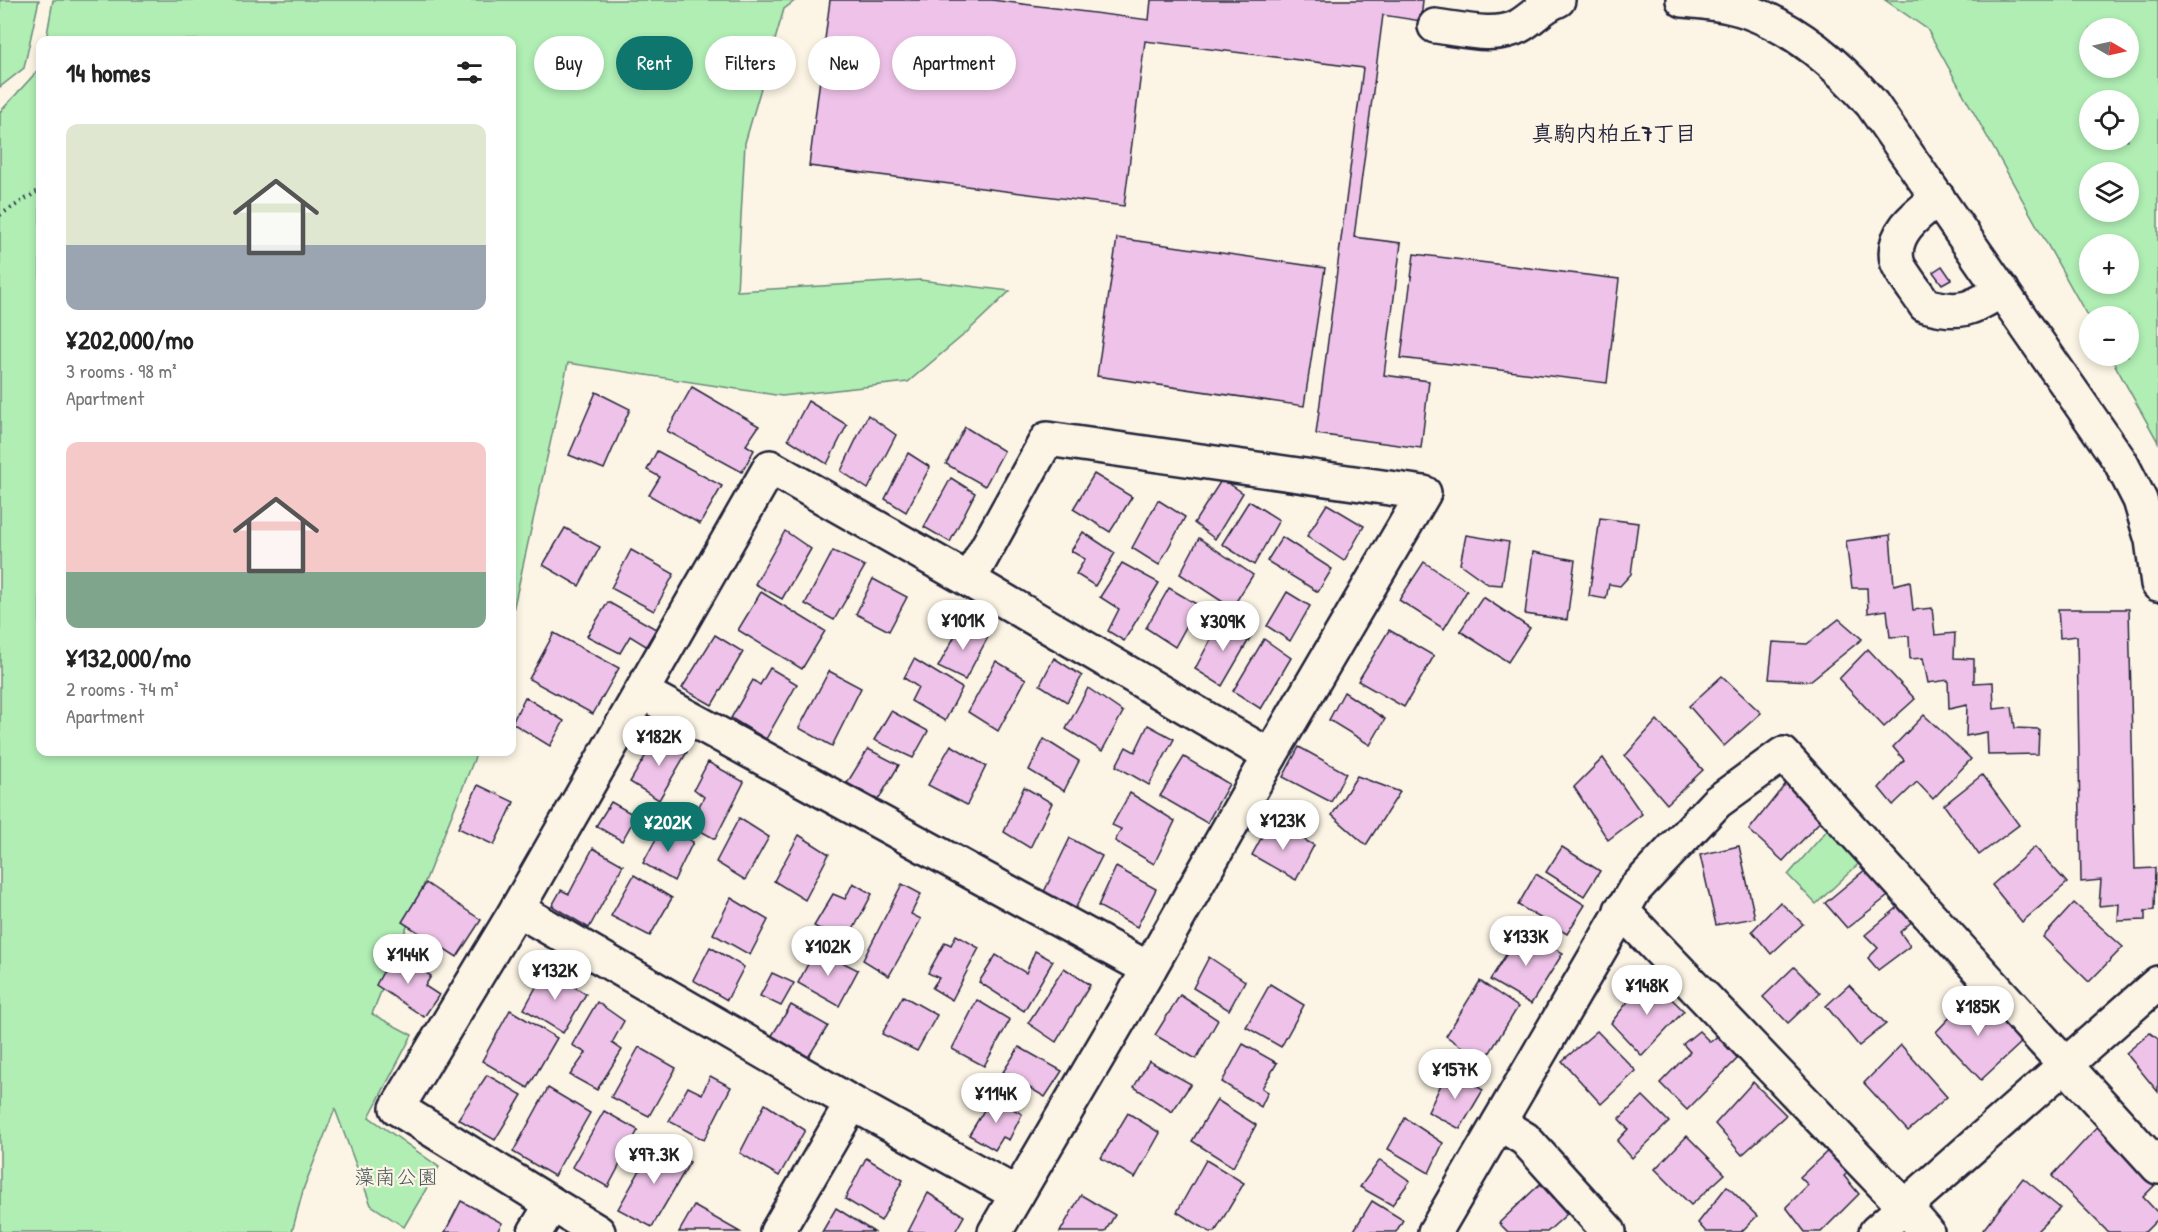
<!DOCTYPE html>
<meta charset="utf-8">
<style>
:root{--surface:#fff;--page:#f6f6f6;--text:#222;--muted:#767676;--accent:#0f766e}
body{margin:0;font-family:"Patrick Hand","Klee One",sans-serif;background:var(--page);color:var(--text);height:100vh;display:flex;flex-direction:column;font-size:22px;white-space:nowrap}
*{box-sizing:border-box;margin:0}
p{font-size:20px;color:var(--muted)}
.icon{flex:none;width:33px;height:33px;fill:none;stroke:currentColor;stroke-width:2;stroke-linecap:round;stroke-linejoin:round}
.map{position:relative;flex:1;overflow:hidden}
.drawer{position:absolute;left:36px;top:36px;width:480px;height:720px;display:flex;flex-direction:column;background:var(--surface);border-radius:12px;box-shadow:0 3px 9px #0003}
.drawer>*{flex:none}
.guide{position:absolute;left:534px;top:36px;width:570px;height:54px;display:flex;gap:12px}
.needle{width:39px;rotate:99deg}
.controls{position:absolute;left:2079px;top:18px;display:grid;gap:12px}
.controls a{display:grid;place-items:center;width:60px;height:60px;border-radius:50%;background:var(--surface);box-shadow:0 3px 9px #0003;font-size:30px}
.price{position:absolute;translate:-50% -51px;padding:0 14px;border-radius:21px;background:#fff;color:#222;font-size:20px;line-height:39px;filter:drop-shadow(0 2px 3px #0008)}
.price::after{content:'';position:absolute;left:50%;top:36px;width:18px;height:14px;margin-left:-9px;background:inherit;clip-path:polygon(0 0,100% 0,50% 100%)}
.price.selected{background:var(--accent);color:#fff}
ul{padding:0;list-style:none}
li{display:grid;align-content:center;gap:12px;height:318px;padding:0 30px}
li span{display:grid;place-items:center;height:186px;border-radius:12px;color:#555}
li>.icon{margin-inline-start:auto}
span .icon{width:108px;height:108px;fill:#fffc;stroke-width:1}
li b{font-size:26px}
h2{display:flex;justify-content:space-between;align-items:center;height:72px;padding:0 30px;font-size:26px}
.tag{padding:0 21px;border-radius:27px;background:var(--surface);box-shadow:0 3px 9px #0003;font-size:21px;line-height:54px}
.tag.selected{background:var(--accent);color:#fff}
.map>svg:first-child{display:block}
.green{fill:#b0eeb4;stroke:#698878;stroke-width:1.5;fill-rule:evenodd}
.building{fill:#efc3e9;stroke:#22223b;stroke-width:1.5}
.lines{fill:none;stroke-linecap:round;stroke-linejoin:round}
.minor-casing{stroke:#22223b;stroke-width:38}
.path{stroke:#22223b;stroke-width:4;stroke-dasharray:1.5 4.5;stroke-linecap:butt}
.minor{stroke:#fcf5e5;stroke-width:33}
.labels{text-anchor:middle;stroke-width:4.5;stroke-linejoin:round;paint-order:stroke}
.park-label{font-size:21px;fill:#465559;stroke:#fcf5e5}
.neighbourhood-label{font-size:22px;font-weight:bold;fill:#22223b;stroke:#fcf5e5}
</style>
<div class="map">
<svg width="2158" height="1232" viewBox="0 0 2158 1232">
<rect width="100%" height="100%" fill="#fcf5e5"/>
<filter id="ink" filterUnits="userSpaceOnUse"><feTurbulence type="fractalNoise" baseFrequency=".0167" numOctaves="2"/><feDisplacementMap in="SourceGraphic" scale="12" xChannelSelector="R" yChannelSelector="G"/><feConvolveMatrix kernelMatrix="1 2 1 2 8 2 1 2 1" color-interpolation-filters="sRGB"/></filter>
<g filter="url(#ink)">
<g class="green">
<polygon points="0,0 39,0 24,68 0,87"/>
<polygon points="53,0 796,0 784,9 745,143 737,291 920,280 1010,291 966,333 908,382 782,396 568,363 512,615 512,40 46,40"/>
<path d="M1885 0H2158V442L2110 356H2128V316H2090L2089 319 1927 29ZM2128 28V68H2090V28ZM2128 100V140H2090V100ZM2128 172V212H2090V172ZM2128 244V284H2090V244Z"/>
<polygon points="40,68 40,752 477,752 372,1014 412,1035 369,1117 439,1167 404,1227 371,1205 335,1109 304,1187 292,1232 0,1232 0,112"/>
<polygon points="1836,820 1870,853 1816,904 1788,875"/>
</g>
<g class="building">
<polygon points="830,0 992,0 1149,20 1151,0 1423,0 1421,21 1383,15 1354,237 1401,243 1384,375 1429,381 1421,448 1316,434 1363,68 1145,41 1124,206 809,166"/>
<polygon points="1117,238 1325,268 1304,406 1097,376"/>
<polygon points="1414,254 1619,279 1607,383 1401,358"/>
<polygon points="1942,266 1951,279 1942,284 1933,272"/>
<polygon points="692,387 759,426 746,445 754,450 742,472 667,431"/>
<polygon points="596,392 630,409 604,469 569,455"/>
<polygon points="808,401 847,425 827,464 788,439"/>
<polygon points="868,415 896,435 868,489 841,471"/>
<polygon points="965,427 1004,451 985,486 946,464"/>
<polygon points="657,451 722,486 700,524 649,495 660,477 647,470"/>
<polygon points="908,453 930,467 906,512 885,499"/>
<polygon points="1094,474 1132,497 1110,532 1073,509"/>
<polygon points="951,478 975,493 950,542 924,527"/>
<polygon points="1222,479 1243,493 1215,539 1194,523"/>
<polygon points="1158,500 1185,517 1159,565 1132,548"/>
<polygon points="1249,501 1279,520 1254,565 1222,544"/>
<polygon points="1327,504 1364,526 1344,561 1307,536"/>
<polygon points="1600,518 1638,523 1631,574 1620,586 1609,584 1606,599 1589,596"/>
<polygon points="565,528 600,547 579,586 543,565"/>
<polygon points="785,531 811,549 782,599 755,584"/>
<polygon points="1083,532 1115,553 1095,586 1076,574 1085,559 1071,551"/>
<polygon points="1466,535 1509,542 1502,585 1488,584 1460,564"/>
<polygon points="1890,535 1894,585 1910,581 1913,610 1932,608 1935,635 1955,633 1954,658 1974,659 1974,683 1993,682 1994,709 2012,707 2015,728 2039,729 2038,754 1988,755 1987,732 1966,736 1967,705 1949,709 1948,680 1928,683 1923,658 1910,659 1909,636 1890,637 1887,610 1868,613 1867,588 1852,588 1846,541"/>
<polygon points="1282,537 1332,569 1318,592 1267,561"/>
<polygon points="1199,538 1253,575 1232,608 1180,574"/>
<polygon points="631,550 674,574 654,611 611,588"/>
<polygon points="833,551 865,566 834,620 805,604"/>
<polygon points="1533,552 1575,560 1567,620 1525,614"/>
<polygon points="1424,562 1467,591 1444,629 1399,600"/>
<polygon points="1122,563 1159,583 1124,641 1108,631 1119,609 1100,597"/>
<polygon points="873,579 907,597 889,631 856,614"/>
<polygon points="1169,588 1198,605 1175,647 1146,628"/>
<polygon points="761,592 825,631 802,669 738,630"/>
<polygon points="1287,592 1310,606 1290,641 1267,626"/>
<polygon points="1483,597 1530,628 1508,662 1460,631"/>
<polygon points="608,602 656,629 646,646 630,636 620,653 587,636"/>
<polygon points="2058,609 2129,609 2135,869 2155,868 2154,910 2145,911 2145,920 2118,921 2119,904 2099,906 2101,880 2081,882 2077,636 2060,638"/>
<polygon points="1222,618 1251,636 1222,686 1195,669"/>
<polygon points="1839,619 1862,639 1810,681 1769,679 1773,642 1807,644"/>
<polygon points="963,621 988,637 965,680 938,667"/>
<polygon points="1389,630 1434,656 1404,707 1358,681"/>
<polygon points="554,633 619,668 593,714 529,679"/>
<polygon points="715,635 743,652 712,705 682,688"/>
<polygon points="1264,639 1291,658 1261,709 1233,691"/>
<polygon points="1868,649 1915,699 1884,727 1839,679"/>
<polygon points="1054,658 1082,676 1067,702 1040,685"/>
<polygon points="914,659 962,688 945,721 911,701 918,687 904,678"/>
<polygon points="996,661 1026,679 998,731 968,712"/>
<polygon points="770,668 797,684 766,739 731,718 753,680 760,685"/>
<polygon points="829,671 861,688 832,746 799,728"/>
<polygon points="1722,676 1761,713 1724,746 1689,706"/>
<polygon points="1088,688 1123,712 1102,751 1066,729"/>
<polygon points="1344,692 1385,719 1370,745 1329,720"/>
<polygon points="525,697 564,721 550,746 512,723"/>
<polygon points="891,711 928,731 913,758 874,740"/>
<polygon points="1924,715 1971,759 1933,799 1917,782 1893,805 1879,788 1904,760 1893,747"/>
<polygon points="1657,720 1703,770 1667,804 1625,756"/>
<polygon points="1148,725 1174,739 1149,785 1116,766 1126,747 1135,752"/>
<polygon points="659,733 687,752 659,800 630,782"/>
<polygon points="1044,739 1079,761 1064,791 1029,770"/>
<polygon points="951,745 986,766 967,805 928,785"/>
<polygon points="1299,747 1346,773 1331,802 1283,777"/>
<polygon points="868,749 899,765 878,800 847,783"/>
<polygon points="1184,757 1229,784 1207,823 1160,796"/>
<polygon points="1603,758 1642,814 1608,840 1574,787"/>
<polygon points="708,762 744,782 715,839 695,828 702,813 697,810 704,797 694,789"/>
<polygon points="1982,775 2019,825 1979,855 1944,805"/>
<polygon points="1357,776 1400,792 1366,845 1332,815"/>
<polygon points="1788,781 1825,816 1783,861 1749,830"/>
<polygon points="478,785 514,802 494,845 458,828"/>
<polygon points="1024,787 1052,803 1030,848 1004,832"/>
<polygon points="1130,793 1175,821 1154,864 1115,841 1121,829 1112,825"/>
<polygon points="611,802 636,816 622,841 596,826"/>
<polygon points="739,818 769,837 745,880 716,862"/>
<polygon points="1270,822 1314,845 1296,880 1252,855"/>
<polygon points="663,826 693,842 674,881 643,863"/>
<polygon points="799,835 829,854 805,900 774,881"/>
<polygon points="1070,838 1102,856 1074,911 1043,894"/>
<polygon points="1739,846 1755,918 1716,925 1700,855"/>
<polygon points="1562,847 1600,871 1584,896 1546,872"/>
<polygon points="2035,847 2067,883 2022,922 1992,885"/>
<polygon points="593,848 623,865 589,928 552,906 561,890 569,894"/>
<polygon points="1116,867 1156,889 1137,927 1098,906"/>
<polygon points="1866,869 1892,893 1847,928 1825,903"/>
<polygon points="1536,874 1585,905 1567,934 1518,905"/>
<polygon points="634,875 672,898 650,936 611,916"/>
<polygon points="426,883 481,920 457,957 402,922"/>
<polygon points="853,883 872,894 846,943 814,926 833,894 845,899"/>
<polygon points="902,884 921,894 911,914 921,919 889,976 863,960"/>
<polygon points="731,898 768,920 750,955 713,934"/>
<polygon points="1780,902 1803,924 1771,954 1752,931"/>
<polygon points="1903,903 1917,917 1900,932 1910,946 1878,970 1868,958 1878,948 1865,935"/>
<polygon points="2074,903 2123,947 2089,982 2043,937"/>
<polygon points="1521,931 1563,953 1531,1004 1490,980"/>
<polygon points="956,935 979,948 952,1000 932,988 939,978 928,973 945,942 951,945"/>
<polygon points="710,947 744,967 727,1000 693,980"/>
<polygon points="816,949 858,970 839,1006 798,983"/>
<polygon points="1035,951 1053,961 1024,1011 979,982 996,955 1026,973"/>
<polygon points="394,952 431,976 425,986 439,995 424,1017 376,985"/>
<polygon points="1209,957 1245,981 1229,1010 1193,988"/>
<polygon points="1794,967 1820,993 1788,1023 1763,997"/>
<polygon points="1064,968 1090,985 1056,1042 1028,1023"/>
<polygon points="546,969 586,994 563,1033 524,1009"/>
<polygon points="772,973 794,983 781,1006 760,996"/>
<polygon points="1648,976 1684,1011 1642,1056 1611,1023"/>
<polygon points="1480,981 1518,1007 1484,1062 1446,1036"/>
<polygon points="1270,984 1304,1005 1281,1047 1246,1027"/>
<polygon points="1849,985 1886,1024 1859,1046 1826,1006"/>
<polygon points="1973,993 2022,1042 1981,1080 1936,1032"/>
<polygon points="1180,995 1218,1020 1196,1059 1155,1035"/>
<polygon points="903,996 937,1015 917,1051 882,1034"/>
<polygon points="977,1000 1010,1020 984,1066 952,1049"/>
<polygon points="597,1002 624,1021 612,1043 622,1050 597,1090 570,1075 586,1053 572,1045"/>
<polygon points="791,1005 828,1026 807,1059 771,1037"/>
<polygon points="510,1010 557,1038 528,1088 482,1061"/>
<polygon points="1597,1031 1636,1071 1601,1104 1562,1061"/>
<polygon points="1699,1031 1710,1042 1718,1036 1740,1056 1687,1110 1660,1083 1690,1052 1683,1044"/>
<polygon points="2150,1033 2158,1039 2158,1092 2126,1053"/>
<polygon points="1243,1044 1277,1063 1262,1088 1268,1092 1261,1107 1222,1082"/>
<polygon points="1901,1045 1947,1097 1908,1131 1864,1083"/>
<polygon points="639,1047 676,1068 649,1116 611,1097"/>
<polygon points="1019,1047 1062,1071 1045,1097 1003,1072"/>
<polygon points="1149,1061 1191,1084 1172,1112 1134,1087"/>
<polygon points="1448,1070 1483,1090 1460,1129 1428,1112"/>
<polygon points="487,1075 522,1095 495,1140 458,1119"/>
<polygon points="710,1076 731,1087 704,1140 669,1121 688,1087 702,1094"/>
<polygon points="1753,1082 1786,1115 1742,1155 1715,1124"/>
<polygon points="548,1088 590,1113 554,1176 513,1152"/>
<polygon points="1643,1096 1669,1122 1632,1158 1617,1141 1628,1129 1619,1119"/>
<polygon points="992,1097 1022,1114 1009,1140 1003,1137 995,1150 969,1135"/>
<polygon points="1217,1100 1256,1125 1233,1167 1192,1141"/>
<polygon points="765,1104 805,1130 779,1176 740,1153"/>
<polygon points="604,1111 638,1130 608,1187 572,1167"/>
<polygon points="1128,1113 1160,1133 1135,1178 1101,1158"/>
<polygon points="1405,1118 1443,1143 1429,1173 1388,1149"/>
<polygon points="2099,1125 2154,1186 2143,1197 2158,1213 2158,1219 2145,1232 2108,1232 2052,1176"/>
<polygon points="1687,1136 1725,1174 1691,1205 1655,1169"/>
<polygon points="655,1144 690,1162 652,1227 618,1209"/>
<polygon points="1834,1145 1855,1166 1844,1176 1859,1194 1821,1232 1805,1232 1786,1207 1808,1185 1800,1177"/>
<polygon points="866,1158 903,1180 881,1221 845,1199"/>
<polygon points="1206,1160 1244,1183 1215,1232 1210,1232 1177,1212"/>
<polygon points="1380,1160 1410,1181 1392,1205 1360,1187"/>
<polygon points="2023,1178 2060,1208 2036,1232 1985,1232 1983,1230"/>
<polygon points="1540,1184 1567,1214 1547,1232 1508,1232 1499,1223"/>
<polygon points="1727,1186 1757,1216 1741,1232 1706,1232 1698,1223"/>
<polygon points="928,1193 964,1216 955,1232 908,1232"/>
<polygon points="1081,1195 1115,1215 1105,1232 1060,1232"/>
<polygon points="461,1201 502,1223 497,1232 445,1232"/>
<polygon points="1372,1201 1403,1220 1396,1232 1353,1232"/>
<polygon points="694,1206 740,1232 679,1232"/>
<polygon points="836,1208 874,1232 822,1232"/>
</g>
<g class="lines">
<defs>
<g id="minor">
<path d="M1683 0C1704 2 1726 4 1747 11 1798 30 1837 64 1872 104L2120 461 2140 500 2152 540 2158 584"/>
<path d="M1435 26C1460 29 1496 39 1519 26 1533 18 1543 5 1558 0"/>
<path d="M1938 198C1919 213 1891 232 1897 261 1899 270 1919 295 1925 305 1961 315 1971 309 2002 290"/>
<polyline points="969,580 1270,756"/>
<polyline points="642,692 1149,969"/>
<polyline points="517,909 852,1103"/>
<polyline points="1621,910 1904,1206 1927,1232"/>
<polyline points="1499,1123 1525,1139 1609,1232"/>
<polyline points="552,1204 598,1232"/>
<polyline points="535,1232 552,1204 397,1108 517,909 770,467 969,580 1047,439 1424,493 1270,756 1149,969 995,1232"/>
<polyline points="777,1232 852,1103 1017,1194"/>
<polyline points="1435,1232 1635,889 1717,802 1783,754 2158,1167"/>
<polyline points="1876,1232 2158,983"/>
</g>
</defs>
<use href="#minor" class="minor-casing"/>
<polyline class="path" points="0,215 40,190"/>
<use href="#minor" class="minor"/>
</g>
</g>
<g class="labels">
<g class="park-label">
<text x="396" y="1184">藻南公園</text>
</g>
<g class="neighbourhood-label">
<text x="1614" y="141">真駒内柏丘7丁目</text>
</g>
</g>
</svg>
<div class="controls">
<a><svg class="needle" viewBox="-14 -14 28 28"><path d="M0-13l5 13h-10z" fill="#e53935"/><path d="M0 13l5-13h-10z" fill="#767676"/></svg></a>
<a><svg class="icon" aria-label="locate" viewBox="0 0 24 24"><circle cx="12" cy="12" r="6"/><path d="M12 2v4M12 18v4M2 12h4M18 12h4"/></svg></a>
<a><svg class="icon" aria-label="layers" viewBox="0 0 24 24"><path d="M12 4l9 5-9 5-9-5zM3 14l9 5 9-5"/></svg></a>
<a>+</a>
<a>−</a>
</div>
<b class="price" style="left:963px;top:651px">¥101K</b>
<b class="price" style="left:1223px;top:652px">¥309K</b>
<b class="price" style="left:659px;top:767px">¥182K</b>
<b class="price" style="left:1283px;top:851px">¥123K</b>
<b class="price selected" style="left:668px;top:853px">¥202K</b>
<b class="price" style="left:1526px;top:967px">¥133K</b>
<b class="price" style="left:828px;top:977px">¥102K</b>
<b class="price" style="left:408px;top:985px">¥144K</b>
<b class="price" style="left:555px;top:1001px">¥132K</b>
<b class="price" style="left:1647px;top:1016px">¥148K</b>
<b class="price" style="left:1978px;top:1037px">¥185K</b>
<b class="price" style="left:1455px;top:1100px">¥157K</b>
<b class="price" style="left:996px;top:1124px">¥114K</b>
<b class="price" style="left:654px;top:1185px">¥97.3K</b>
<div class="guide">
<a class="tag">Buy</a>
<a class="tag selected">Rent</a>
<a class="tag">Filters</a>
<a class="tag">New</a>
<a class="tag">Apartment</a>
</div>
<section class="drawer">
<h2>14 homes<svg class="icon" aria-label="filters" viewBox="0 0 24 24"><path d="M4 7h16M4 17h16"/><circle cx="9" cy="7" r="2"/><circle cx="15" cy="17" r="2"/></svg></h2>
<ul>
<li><span style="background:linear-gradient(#dfe7d0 65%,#9aa5b1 0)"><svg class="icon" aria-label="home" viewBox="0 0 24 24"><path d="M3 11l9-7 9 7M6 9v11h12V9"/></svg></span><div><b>¥202,000/mo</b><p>3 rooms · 98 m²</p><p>Apartment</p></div></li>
<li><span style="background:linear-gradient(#f6c9c9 70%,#7fa58c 0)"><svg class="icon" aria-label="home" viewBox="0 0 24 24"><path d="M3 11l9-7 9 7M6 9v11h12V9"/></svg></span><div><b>¥132,000/mo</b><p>2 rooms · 74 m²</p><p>Apartment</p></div></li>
</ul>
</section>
</div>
